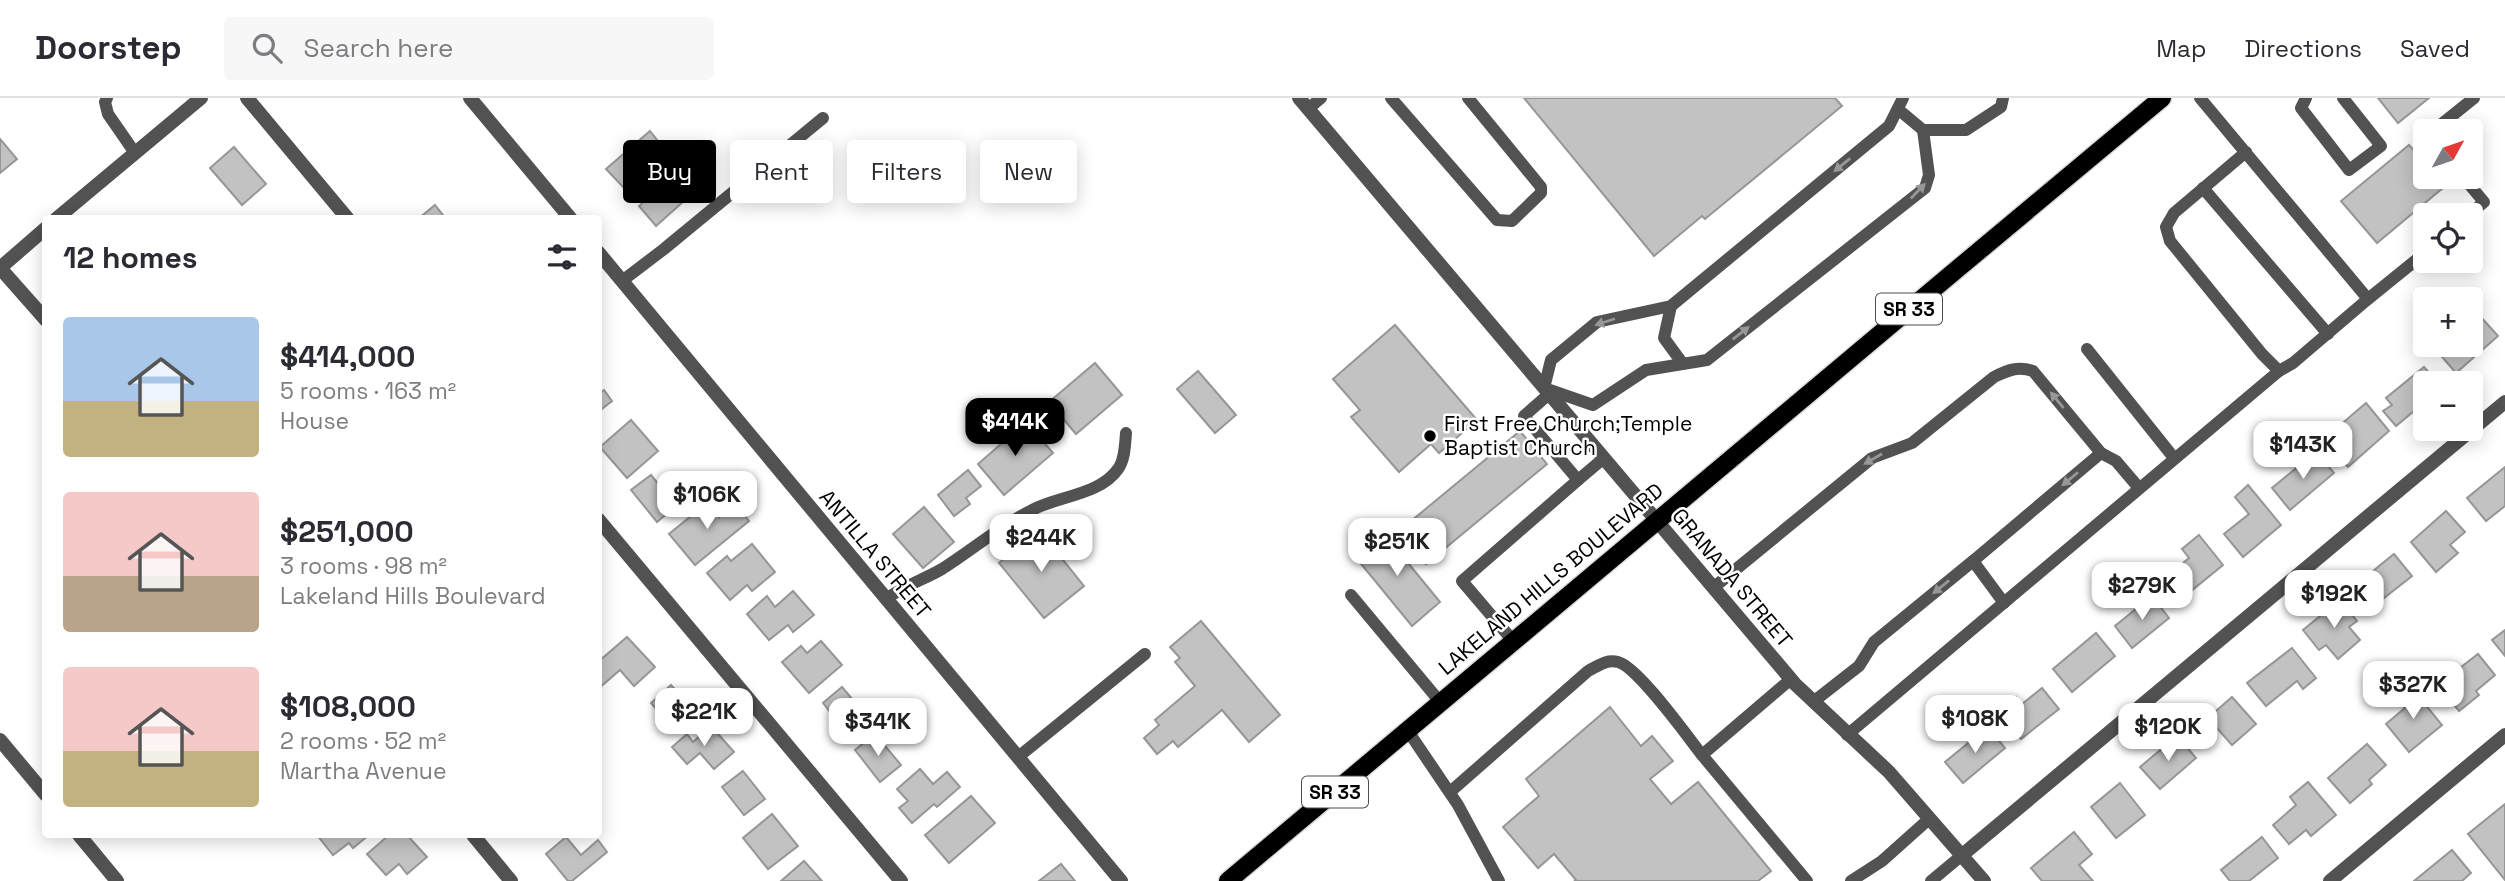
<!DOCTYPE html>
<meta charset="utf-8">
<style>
:root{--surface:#fff;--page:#f7f7f7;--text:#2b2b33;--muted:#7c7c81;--line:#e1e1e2;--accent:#000}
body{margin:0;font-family:"Space Grotesk",sans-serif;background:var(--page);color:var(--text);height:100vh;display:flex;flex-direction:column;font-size:26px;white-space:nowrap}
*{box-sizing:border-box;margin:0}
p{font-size:23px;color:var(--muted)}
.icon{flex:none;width:38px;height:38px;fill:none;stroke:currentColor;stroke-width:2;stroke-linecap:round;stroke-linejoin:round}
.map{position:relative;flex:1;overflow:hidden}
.details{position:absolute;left:42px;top:117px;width:560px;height:623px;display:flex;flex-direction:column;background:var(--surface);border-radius:7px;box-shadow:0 4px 18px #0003}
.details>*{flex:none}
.guide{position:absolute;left:623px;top:42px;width:665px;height:63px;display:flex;gap:14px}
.needle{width:46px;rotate:50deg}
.tools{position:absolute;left:2413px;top:21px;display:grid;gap:14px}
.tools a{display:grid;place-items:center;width:70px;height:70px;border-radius:7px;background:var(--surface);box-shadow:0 4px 18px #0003;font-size:35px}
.price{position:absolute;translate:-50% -60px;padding:0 16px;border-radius:14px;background:#fff;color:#222;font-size:23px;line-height:46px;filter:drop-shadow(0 2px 4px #0008)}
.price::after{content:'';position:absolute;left:50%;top:42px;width:21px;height:16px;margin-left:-10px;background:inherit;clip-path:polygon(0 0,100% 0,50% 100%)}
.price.active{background:var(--accent);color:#fff}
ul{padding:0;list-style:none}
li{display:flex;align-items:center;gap:21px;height:175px;padding:0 21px}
li span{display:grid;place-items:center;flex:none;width:196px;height:140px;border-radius:7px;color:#555}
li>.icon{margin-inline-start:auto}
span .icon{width:84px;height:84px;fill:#fffc;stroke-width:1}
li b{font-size:30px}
h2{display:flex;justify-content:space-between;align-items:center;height:84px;padding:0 21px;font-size:30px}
.tag{padding:0 24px;border-radius:7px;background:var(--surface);box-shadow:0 4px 18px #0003;font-size:24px;line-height:63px}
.tag.active{background:var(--accent);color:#fff}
header{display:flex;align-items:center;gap:42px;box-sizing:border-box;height:98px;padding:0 35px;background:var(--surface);border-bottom:2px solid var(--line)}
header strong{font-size:33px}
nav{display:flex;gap:38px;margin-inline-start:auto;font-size:24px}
.search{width:490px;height:63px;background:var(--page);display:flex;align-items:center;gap:18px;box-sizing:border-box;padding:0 24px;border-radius:7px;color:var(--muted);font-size:26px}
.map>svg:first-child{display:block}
.building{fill:#c2c2c2;stroke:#969696;stroke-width:2}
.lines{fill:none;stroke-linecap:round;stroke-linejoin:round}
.primary-casing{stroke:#dbdbdb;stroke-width:21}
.service{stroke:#525252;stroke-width:12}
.minor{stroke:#525252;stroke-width:14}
.tertiary{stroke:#525252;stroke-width:14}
.primary{stroke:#000;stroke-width:18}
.oneway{fill:#979797}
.poi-dot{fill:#000;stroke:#fff;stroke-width:2.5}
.labels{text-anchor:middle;stroke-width:5;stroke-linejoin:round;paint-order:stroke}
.shield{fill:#fff;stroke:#4c4c4c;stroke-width:2}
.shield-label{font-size:19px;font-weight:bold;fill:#000}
.poi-label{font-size:21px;fill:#000;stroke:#fff;text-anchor:start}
.street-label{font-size:21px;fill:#000;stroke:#fff}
</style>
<header>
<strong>Doorstep</strong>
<div class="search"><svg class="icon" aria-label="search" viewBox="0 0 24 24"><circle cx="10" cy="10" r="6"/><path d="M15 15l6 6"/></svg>Search here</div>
<nav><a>Map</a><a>Directions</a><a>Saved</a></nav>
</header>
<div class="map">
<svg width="2505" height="783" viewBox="0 0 2505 783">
<rect width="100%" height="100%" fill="#fff"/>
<g class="building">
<polygon points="1524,0 1835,0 1842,8 1705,121 1702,118 1654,158"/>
<polygon points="2378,0 2429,0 2398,25"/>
<polygon points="650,33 666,53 623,89 606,71"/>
<polygon points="0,41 17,61 0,75"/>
<polygon points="2409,47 2426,66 2426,79 2436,79 2444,89 2377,145 2341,103"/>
<polygon points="234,49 266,86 242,107 210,70"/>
<polygon points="686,67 703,86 656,128 639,108"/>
<polygon points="435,107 446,121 418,121"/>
<polygon points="2479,217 2498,238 2456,275 2437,253 2444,247 2471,247 2471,223"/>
<polygon points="1395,227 1477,322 1439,355 1431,346 1399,374 1351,319 1360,312 1333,281"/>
<polygon points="1095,265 1122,297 1076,336 1049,304"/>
<polygon points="2424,269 2438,285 2426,285 2426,303 2396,328 2383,313 2392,307 2386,300"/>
<polygon points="1198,273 1236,317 1215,335 1177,291"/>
<polygon points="604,292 612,303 598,314 598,296"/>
<polygon points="2366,305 2389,333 2348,369 2330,348 2338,341 2332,334"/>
<polygon points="631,322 658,353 627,380 600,349"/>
<polygon points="1026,324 1053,355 1004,397 978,366"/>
<polygon points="1520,333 1547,366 1426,466 1399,433"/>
<polygon points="2316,354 2334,375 2290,412 2272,390"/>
<polygon points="2505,369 2505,408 2486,423 2467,400"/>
<polygon points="968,372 981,388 966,400 970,406 954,418 938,397"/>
<polygon points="651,377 676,408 657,424 631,392"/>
<polygon points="2248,387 2281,427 2243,459 2224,436 2249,416 2235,399"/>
<polygon points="707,405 719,419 735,405 749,423 695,467 669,436"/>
<polygon points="924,409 954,444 923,470 893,436"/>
<polygon points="2446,413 2465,434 2450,447 2458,455 2436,474 2411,444"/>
<polygon points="1039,432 1084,488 1044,520 999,465"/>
<polygon points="1381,432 1440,504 1412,528 1353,456"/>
<polygon points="2199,437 2223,467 2180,502 2163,481 2189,460 2182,451"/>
<polygon points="752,446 775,474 752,493 747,487 730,502 707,475 727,458 731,463"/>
<polygon points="2394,456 2412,478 2375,507 2357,486"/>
<polygon points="793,493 814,517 793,534 788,527 769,542 747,516 767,498 775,509"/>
<polygon points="2152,498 2169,520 2132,550 2115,528"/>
<polygon points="2340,502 2357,523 2349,529 2360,542 2338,561 2326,547 2319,552 2303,532"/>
<polygon points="1201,523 1280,617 1249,644 1222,612 1178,649 1173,643 1157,656 1144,640 1159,627 1155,622 1195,588 1175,564 1180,560 1170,549"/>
<polygon points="2505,532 2505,558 2492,542"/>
<polygon points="2096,535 2115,558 2072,594 2053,571"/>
<polygon points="627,539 655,569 634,588 620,572 598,591 598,564"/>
<polygon points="821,543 842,567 809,595 782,564 801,548 807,555"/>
<polygon points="2292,550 2316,580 2303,591 2297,583 2266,608 2247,585"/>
<polygon points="2478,556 2495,577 2476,593 2479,597 2459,613 2438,587"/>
<polygon points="671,587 695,614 675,632 651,605"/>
<polygon points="842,589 868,620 848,637 823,605"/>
<polygon points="2042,590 2059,611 2021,641 1999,613 2016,599 2022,606"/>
<polygon points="2412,590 2442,627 2409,654 2386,626 2405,610 2398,602"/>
<polygon points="2232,599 2256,626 2232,647 2208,620"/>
<polygon points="1610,609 1641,648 1652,638 1673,663 1650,681 1671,706 1698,684 1771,773 1758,783 1574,783 1576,782 1554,756 1538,770 1503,729 1539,698 1526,681"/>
<polygon points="711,628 734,654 714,671 700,655 687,666 672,649 687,636 693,644"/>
<polygon points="1988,629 2005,650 1963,685 1945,664"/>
<polygon points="875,636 901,667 880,684 855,652"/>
<polygon points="2177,638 2196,660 2160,691 2140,669"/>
<polygon points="2367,646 2386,667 2369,682 2372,686 2350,705 2328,680"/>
<polygon points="920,671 933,686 947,674 960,689 937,709 934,706 912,725 899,710 908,703 897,691"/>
<polygon points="743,673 765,701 744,717 722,689"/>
<polygon points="2308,684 2336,717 2311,738 2306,732 2289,746 2273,727 2296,707 2290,699"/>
<polygon points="2120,685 2145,717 2116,740 2091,709"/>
<polygon points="971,698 995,725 949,765 925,737"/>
<polygon points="2505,706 2505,782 2468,736"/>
<polygon points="772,716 798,748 768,771 743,740"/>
<polygon points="2074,734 2092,756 2079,767 2093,783 2042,783 2031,770"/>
<polygon points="317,737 369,737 353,750 349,745 333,757"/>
<polygon points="389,737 407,737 427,759 407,776 399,766 386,777 367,756"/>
<polygon points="566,739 581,757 598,742 607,754 572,783 568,783 546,756"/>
<polygon points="2262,739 2278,760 2249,783 2230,783 2221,772"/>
<polygon points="2452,752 2471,775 2462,783 2414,783"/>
<polygon points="804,763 822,783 781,783"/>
<polygon points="1061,766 1075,783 1039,783"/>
</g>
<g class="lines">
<defs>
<path id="primary" d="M1228 783C1540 522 1850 260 2162 0"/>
</defs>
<use href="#primary" class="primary-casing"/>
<g class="service">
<polyline points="107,0 105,4 108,16 135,55"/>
<polyline points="1391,0 1497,122 1512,123 1541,95 1541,89 1468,0"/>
<polyline points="1903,0 1889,28 1671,208 1597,224 1551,262 1544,290 1593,307 1646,272 1707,262 1925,90 1929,77 1923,32"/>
<polyline points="2200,0 2368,201 2426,154"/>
<polyline points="2306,0 2301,10 2349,72 2381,48 2343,0"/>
<polyline points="1308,11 1321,0"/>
<polyline points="1899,12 1923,32 1966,32 2001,9 2003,0"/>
<polyline points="2433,33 2474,0"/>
<polyline points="2246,54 2174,115 2166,129 2170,143 2262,256 2279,273 2293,265 2368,201"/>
<polyline points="2463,79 2484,104 2469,117"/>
<polyline points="2203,90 2328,236"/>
<polyline points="622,183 664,151 823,20"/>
<polyline points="1671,208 1664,240 1683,266"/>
<polyline points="2087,251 2174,360"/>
<polyline points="1578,382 1604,360"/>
<polyline points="1973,463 2101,355 2116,363 2139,390"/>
<path d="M1713 490 1872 360 1912 345 1994 279C2008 272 2018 268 2033 273L2101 355"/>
<polyline points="1351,497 1441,605"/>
<path d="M886 501C905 487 923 482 942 471 972 452 1000 428 1032 412 1058 398 1100 397 1118 371 1125 362 1125 346 1126 335"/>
<polyline points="1514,544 1462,483 1578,382 1524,318 1549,296"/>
<polyline points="1813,604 1859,568 1874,544 1973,463 2004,505"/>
<polyline points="1408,633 1458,707 1499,783"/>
<polyline points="1847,637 2279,273"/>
<polyline points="1702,657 1807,783"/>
<polyline points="1018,659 1145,556"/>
<path d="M1450 694 1588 573C1598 568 1606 561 1618 564 1638 569 1687 638 1702 657L1791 581"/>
<polyline points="1851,783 1882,763 1929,721"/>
<polyline points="1931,783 1961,758"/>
</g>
<g class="minor">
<polyline points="247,0 348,121"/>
<polyline points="470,0 571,121"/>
<polyline points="598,154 1121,783"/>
<polyline points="0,170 46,222"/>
<polyline points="598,421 901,783"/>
<polyline points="0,642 46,697"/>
<polyline points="79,737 117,783"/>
<polyline points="473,737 511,783"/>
<polyline points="1961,758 2505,304"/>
<polyline points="2330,783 2505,637"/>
</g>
<g class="tertiary">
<polyline points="1299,0 1795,586 1889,674 1984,783"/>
<polyline points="56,121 201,0"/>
<polyline points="0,170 46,130"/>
</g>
<use href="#primary" class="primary"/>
</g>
<defs><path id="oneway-solid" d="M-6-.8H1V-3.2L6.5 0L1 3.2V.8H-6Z" transform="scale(1.75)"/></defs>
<g class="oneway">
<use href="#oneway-solid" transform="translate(1842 67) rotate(141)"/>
<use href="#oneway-solid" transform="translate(1918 93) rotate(-46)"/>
<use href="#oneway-solid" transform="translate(1605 224) rotate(162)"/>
<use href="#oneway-solid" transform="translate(1741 235) rotate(-38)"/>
<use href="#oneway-solid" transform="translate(2057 302) rotate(-129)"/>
<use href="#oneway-solid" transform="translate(1873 361) rotate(150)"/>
<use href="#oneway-solid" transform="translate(2070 381) rotate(140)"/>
<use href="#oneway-solid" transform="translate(1941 489) rotate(141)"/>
</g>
<circle class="poi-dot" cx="1430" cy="338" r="7"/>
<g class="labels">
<g class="shield">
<rect x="1876" y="195.5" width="66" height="31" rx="5"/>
<rect x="1302" y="678.5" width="66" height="31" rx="5"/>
</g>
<g class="shield-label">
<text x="1909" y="218">SR 33</text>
<text x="1335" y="701">SR 33</text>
</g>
<g class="poi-label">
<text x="1444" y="333">First Free Church;Temple<tspan x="1444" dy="24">Baptist Church</tspan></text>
</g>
<g class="street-label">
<text transform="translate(875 456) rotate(50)" y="7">ANTILLA STREET</text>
<text transform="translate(1732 480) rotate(50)" y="7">GRANADA STREET</text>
<text transform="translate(1551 481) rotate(-40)" y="7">LAKELAND HILLS BOULEVARD</text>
</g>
</g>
</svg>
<div class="tools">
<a><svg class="needle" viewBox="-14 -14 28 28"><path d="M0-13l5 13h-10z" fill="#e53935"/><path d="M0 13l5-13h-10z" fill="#7c7c81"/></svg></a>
<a><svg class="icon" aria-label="locate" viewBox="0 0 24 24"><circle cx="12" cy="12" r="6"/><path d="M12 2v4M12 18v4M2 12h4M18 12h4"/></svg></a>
<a>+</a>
<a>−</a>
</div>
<b class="price active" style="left:1015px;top:360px">$414K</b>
<b class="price" style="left:2303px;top:383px">$143K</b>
<b class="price" style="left:707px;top:433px">$106K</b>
<b class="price" style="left:1041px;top:476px">$244K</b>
<b class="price" style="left:1397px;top:480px">$251K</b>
<b class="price" style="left:2142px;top:524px">$279K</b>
<b class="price" style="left:2334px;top:532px">$192K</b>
<b class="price" style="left:2413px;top:623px">$327K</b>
<b class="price" style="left:704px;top:650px">$221K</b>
<b class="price" style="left:1975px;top:657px">$108K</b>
<b class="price" style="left:878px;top:660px">$341K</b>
<b class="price" style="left:2168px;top:665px">$120K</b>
<div class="guide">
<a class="tag active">Buy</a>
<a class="tag">Rent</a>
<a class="tag">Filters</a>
<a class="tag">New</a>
</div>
<section class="details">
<h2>12 homes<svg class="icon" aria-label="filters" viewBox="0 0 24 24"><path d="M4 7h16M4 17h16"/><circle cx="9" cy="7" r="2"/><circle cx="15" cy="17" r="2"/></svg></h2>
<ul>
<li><span style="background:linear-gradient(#a9c7e8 60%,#c2b280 0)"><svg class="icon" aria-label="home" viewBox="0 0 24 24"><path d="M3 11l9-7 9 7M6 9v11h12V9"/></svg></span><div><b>$414,000</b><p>5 rooms · 163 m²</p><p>House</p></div></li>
<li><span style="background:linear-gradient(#f6c9c9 60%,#b9a48a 0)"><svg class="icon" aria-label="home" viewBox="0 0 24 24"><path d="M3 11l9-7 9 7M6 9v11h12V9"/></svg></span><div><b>$251,000</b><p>3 rooms · 98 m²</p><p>Lakeland Hills Boulevard</p></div></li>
<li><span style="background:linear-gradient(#f6c9c9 60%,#c2b280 0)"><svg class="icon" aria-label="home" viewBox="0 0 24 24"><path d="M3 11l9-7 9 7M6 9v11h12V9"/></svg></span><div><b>$108,000</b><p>2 rooms · 52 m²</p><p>Martha Avenue</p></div></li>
</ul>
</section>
</div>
